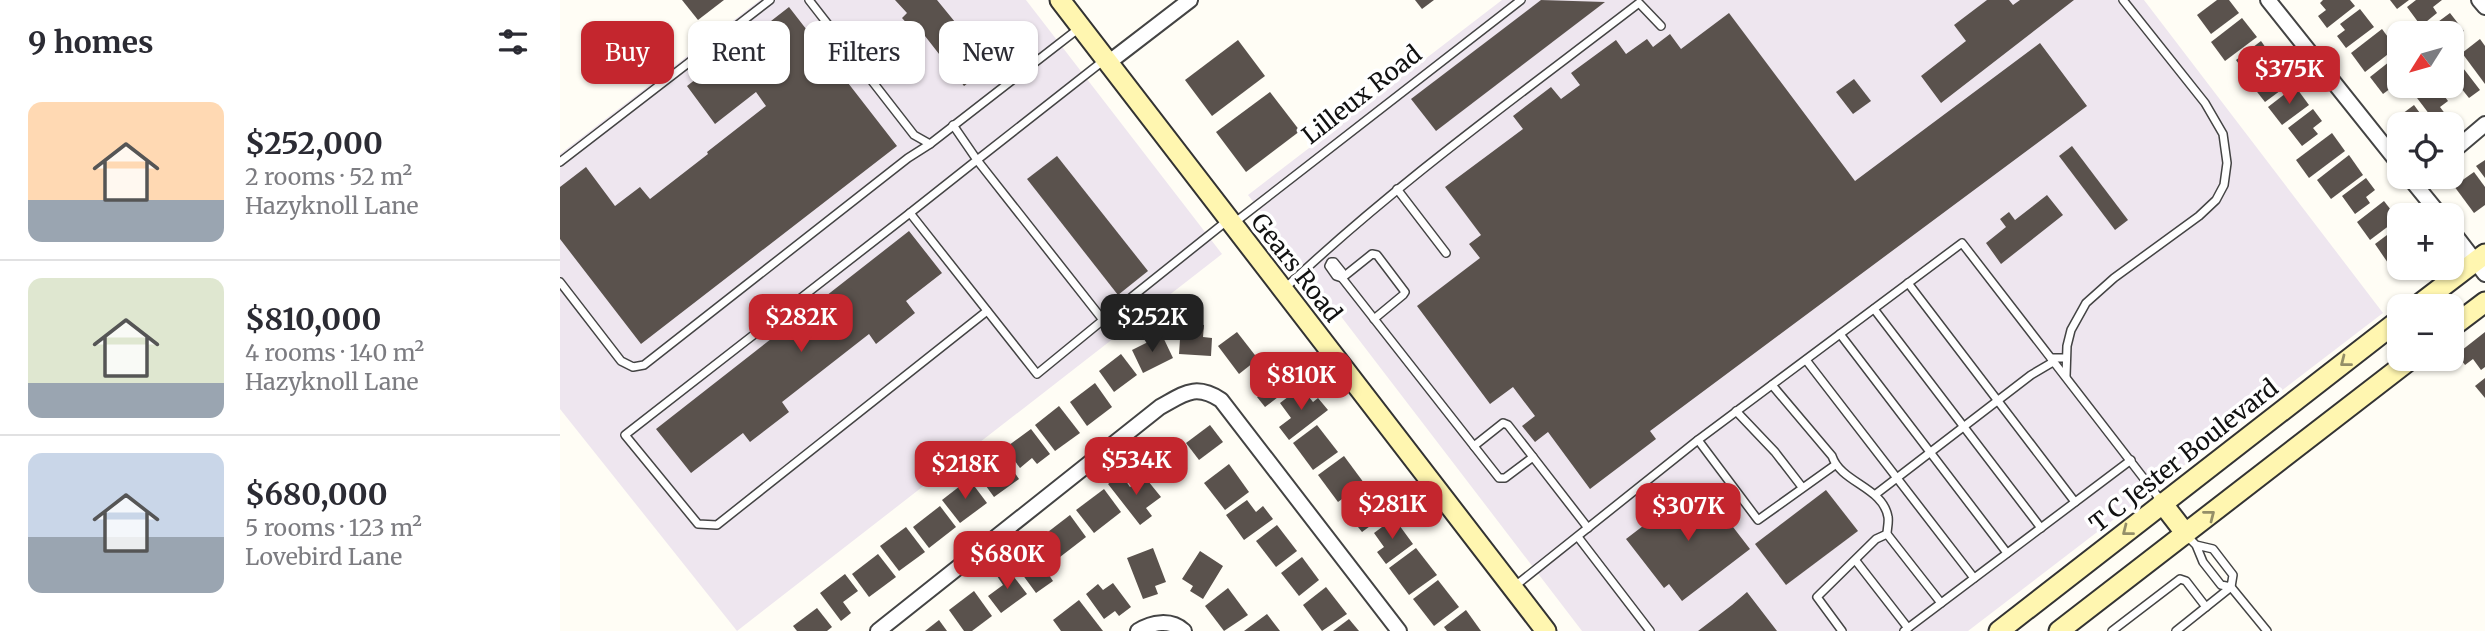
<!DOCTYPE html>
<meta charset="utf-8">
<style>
:root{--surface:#fff;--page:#f7f7f7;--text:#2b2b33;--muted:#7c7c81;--line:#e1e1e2;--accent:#c4262e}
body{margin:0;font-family:Merriweather,serif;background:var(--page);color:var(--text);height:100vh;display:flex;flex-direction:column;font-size:26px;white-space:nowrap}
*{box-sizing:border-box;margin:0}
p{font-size:23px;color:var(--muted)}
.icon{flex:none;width:38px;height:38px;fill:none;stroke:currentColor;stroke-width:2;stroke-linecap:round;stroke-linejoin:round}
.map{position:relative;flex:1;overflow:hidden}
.sheet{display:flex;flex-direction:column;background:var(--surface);width:560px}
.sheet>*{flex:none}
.top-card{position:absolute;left:21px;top:21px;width:665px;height:63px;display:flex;gap:14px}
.needle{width:46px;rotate:233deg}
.fabs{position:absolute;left:1827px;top:21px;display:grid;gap:14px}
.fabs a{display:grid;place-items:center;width:77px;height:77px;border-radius:14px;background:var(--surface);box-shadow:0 2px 5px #0004;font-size:35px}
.price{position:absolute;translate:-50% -60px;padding:0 16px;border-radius:14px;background:var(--accent);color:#fff;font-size:23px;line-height:46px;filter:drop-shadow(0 2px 4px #0008)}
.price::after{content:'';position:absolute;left:50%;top:42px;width:21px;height:16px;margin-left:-10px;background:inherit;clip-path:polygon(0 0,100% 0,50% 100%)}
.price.selected{background:#222;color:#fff}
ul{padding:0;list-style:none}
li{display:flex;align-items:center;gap:21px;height:175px;padding:0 28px}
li+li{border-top:2px solid var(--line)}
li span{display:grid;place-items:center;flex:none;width:196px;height:140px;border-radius:14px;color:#555}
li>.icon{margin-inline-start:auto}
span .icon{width:84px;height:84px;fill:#fffc;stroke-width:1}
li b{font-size:30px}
h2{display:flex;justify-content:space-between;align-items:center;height:84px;padding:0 28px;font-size:30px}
.tag{padding:0 24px;border-radius:14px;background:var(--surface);box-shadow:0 2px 5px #0004;font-size:24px;line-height:63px}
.tag.selected{background:var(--accent);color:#fff}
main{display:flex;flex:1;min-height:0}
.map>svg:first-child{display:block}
.industrial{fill:#eee6ef}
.building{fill:#5a524d}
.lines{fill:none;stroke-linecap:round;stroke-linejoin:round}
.lane-casing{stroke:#444;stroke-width:10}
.street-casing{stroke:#444;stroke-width:18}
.secondary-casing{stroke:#333;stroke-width:23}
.lane{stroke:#fff;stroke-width:7}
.street{stroke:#fff;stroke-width:14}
.secondary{stroke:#fff6b0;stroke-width:19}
.oneway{stroke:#948f68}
.labels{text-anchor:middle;stroke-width:7;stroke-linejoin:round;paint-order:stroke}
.street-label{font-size:24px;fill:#111;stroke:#fff}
</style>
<main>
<section class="sheet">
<h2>9 homes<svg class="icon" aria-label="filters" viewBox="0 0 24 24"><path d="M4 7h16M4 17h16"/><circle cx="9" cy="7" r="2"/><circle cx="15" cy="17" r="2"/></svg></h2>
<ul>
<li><span style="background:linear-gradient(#ffd9b3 70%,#9aa5b1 0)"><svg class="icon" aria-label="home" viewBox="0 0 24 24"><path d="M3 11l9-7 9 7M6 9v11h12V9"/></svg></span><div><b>$252,000</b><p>2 rooms · 52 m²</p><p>Hazyknoll Lane</p></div></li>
<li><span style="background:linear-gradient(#dfe7d0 75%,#9aa5b1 0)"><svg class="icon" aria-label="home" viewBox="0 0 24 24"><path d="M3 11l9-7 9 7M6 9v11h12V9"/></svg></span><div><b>$810,000</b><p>4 rooms · 140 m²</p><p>Hazyknoll Lane</p></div></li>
<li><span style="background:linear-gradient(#c9d6e8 60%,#9aa5b1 0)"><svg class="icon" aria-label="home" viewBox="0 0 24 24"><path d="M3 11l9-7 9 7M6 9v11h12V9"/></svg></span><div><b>$680,000</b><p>5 rooms · 123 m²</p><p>Lovebird Lane</p></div></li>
</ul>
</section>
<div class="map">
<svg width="1925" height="631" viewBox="0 0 1925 631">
<rect width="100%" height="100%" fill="#fffdf5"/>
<g class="industrial">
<polygon points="200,0 466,0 662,254 177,631 0,409 0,154"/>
<polygon points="942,0 1584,0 1823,313 1408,631 1022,631 688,195"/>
</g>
<g class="building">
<polygon points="122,0 164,0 138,20"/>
<polygon points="335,0 377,0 431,66 404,86 365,36 361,39 342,18 347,13"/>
<polygon points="855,0 874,0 862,9"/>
<polygon points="981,0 1045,2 876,131 851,99"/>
<polygon points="1427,0 1449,0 1453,5 1460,0 1514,0 1381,103 1361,76 1406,41 1394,25"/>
<polygon points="1657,0 1669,0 1679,13 1651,34 1637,15"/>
<polygon points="1763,0 1790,0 1795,6 1767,28 1758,16 1766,10 1760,3"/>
<polygon points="1830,0 1849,0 1837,9"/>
<polygon points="1856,0 1882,0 1873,7 1877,13 1861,26 1847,7"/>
<polygon points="229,7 337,146 81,344 0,239 0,187 26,167 55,206 80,187 90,199 148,154 147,152 206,106 196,92 155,124 127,86"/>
<polygon points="1800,9 1814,27 1786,48 1777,36 1785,30 1780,24"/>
<polygon points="1169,13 1295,181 1480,43 1527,106 1090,431 1096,439 1030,489 988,432 975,442 962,426 975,416 953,387 930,404 857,306 920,258 909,244 921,235 885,187 963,129 953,116 991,87 1001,99 1020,85 1011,73 1056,40 1066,54 1087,39 1093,47 1110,34 1121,49"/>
<polygon points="1890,13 1904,31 1892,40 1892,33 1863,33"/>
<polygon points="1682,18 1697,37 1665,61 1651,42"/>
<polygon points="1822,29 1836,48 1805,72 1791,53"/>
<polygon points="1920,39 1925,46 1925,84 1902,53"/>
<polygon points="678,40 705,76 652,116 625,80"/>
<polygon points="1701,41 1713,58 1688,77 1676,60"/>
<polygon points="1839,54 1839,82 1823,94 1810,77"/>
<polygon points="1717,63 1732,82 1705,102 1690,83"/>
<polygon points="1900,64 1920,90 1909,98 1901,88 1894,94 1888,86 1892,86 1892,70"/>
<polygon points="1294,79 1311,101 1293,114 1276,92"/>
<polygon points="1735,86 1749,105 1722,125 1708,107"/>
<polygon points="1866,86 1877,86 1888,101 1880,107 1886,115 1876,123 1854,94"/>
<polygon points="710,92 740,131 686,172 656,132"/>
<polygon points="1854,105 1868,124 1839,124 1839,127 1834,120"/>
<polygon points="1753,109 1762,121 1753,128 1758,134 1742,146 1728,128"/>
<polygon points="1772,133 1785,151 1749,178 1736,160"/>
<polygon points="1512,146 1568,220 1555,230 1499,156"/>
<polygon points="1789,155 1803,175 1771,199 1757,180"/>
<polygon points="497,156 588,271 558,295 467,179"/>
<polygon points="1925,160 1925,178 1916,166"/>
<polygon points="1914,172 1925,187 1925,205 1914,213 1894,186"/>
<polygon points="1806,178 1815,190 1806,197 1810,203 1795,214 1782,196"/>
<polygon points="1487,195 1503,215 1441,264 1426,243 1446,227 1440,219 1449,212 1455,220"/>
<polygon points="1824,201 1838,219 1810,240 1797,222"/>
<polygon points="1839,226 1839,254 1828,263 1815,244"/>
<polygon points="349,231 382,273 346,301 355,313 316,344 309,334 222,402 229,412 190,442 183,433 131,473 96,429"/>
<polygon points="621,324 644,325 643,337 652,338 651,356 619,354"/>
<polygon points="677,332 698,359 679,374 658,346"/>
<polygon points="1925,332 1925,367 1921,370 1913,359 1905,365 1897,354"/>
<polygon points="602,335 613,358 583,373 572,350"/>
<polygon points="561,354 577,375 554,392 539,371"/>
<polygon points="714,357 735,384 705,407 697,397 708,389 694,372"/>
<polygon points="1925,378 1925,398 1915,386"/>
<polygon points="535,383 552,407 527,426 510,402"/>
<polygon points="741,387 753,402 758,398 768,410 729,440 719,427 731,418 720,403"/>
<polygon points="499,406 520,433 495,451 475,425"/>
<polygon points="650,425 663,442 639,460 626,443"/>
<polygon points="757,425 778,452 753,470 733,443"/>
<polygon points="471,429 490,454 477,464 472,458 460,468 445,448"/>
<polygon points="606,442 621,462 597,480 582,460"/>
<polygon points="784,456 804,483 778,502 758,475"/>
<polygon points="435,462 440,468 447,462 459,479 434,497 418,475"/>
<polygon points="669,464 689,492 665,510 644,483"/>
<polygon points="561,474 570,487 584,476 601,497 586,508 592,516 580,525 548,484"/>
<polygon points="409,479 427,503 400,523 382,500"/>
<polygon points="1139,483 1190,549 1122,601 1109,584 1104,588 1066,539"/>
<polygon points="810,486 823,503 811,512 817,521 802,532 782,507"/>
<polygon points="544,489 561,512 534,533 516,510"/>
<polygon points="1266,490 1298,531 1226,585 1195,544"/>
<polygon points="687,500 696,512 703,506 713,519 684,540 666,515"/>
<polygon points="380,506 396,527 369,548 353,527"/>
<polygon points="510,515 526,537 500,557 484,535"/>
<polygon points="834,518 853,544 826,564 817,552 824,547 814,533"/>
<polygon points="717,525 737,551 716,567 696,541"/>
<polygon points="346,527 365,552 339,571 320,546"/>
<polygon points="479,540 499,567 489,575 493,581 476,593 454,563 468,552 466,550"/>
<polygon points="593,548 606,582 595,586 598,594 583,599 567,558"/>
<polygon points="856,548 877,575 849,595 829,568"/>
<polygon points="640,551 663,566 643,599 630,591 633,586 622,579"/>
<polygon points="318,554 336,577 309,597 292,574"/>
<polygon points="742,557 759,580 739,596 721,573"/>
<polygon points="445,565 467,594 441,613 428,596 443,585 435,573"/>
<polygon points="285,574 298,591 283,602 291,613 281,621 260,593"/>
<polygon points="878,580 899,607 874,626 853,599"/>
<polygon points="553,583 571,607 559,616 555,611 544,619 526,594 538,584 543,590"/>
<polygon points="766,587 787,614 762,631 743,605"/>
<polygon points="668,588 688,615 664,631 645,606"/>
<polygon points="414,591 432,616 412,631 404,631 389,610"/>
<polygon points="1187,592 1217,631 1138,631 1172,605"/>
<polygon points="519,600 543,631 501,631 493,620"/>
<polygon points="257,608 272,627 267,631 237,631 233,626"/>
<polygon points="906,610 921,631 887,631 884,627"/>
<polygon points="707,614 720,631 684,631"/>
<polygon points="789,619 799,631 773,631"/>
<polygon points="379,620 387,631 365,631"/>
</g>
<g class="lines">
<defs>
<g id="lane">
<polyline points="249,0 354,135 370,144 518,29"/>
<polyline points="543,61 417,160 543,320 668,220"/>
<polyline points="393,125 417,160 350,213 477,374 543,320"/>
<polyline points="0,162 210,0"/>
<polyline points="837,189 886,253"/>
<polyline points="350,213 65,435 138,524 157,525 427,311"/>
<polyline points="674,223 961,0"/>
<polyline points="782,278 776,276 769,266 771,262 774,262 782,272 782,278 939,478 945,478 973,457 1028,528"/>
<polyline points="782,278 812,254 817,255 845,292 843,295 814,319"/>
<polyline points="0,282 61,361 73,367 84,365 348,158 370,144"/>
<polyline points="1348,283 1515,502"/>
<path d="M723 290C834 185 958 96 1079 3L1101 26"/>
<polyline points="1314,309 1481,528"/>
<polyline points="1280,334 1447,553"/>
<polyline points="1246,360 1414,578"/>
<polyline points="1506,376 1507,346 1511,330 1526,303 1554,278 1639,216 1656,200 1664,185 1667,163 1663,134 1645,103 1563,0"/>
<path d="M1212 385 1272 456C1281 483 1323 487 1328 517 1329 522 1327 529 1327 534L1381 603"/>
<polyline points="1176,411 1215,452 1242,487"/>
<polyline points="1138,440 1198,520 1275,465"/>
<polyline points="914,446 943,423 948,425 973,457"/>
<polyline points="1316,494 1471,375 1493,362 1491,358 1506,358"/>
<polyline points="1626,535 1636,545 1643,562 1661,585 1671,587 1673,575 1653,549 1636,545"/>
<polyline points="1018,537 1090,631"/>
<polyline points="1296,561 1348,628"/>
<polyline points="955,586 1138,440 1402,243 1602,502"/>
<polyline points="1282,631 1257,597 1316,539 1327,534"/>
<polyline points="1344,631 1571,460"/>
<polyline points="1552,631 1620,579 1626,581 1646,607"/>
<polyline points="1616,631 1671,587 1707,631"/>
</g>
<g id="street">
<polyline points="1708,0 1839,164"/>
<polyline points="1919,0 1925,7"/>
<polyline points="548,63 630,0"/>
<polyline points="1892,152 1925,124"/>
<polyline points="1849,177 1880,215"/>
<polyline points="1892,231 1925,274"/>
<path d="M318 631 600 407C624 394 635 383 661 400L839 631"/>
<path d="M578 631C592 622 611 619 624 631"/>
</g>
<g id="secondary">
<polyline points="500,0 986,631"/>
<polyline points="1857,306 1925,254"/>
<polyline points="1892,327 1925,302"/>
<polyline points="1602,503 1626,534"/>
<polyline points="1439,631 1839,320"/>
<polyline points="1499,631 1851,359"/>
</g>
</defs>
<use href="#lane" class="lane-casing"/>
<use href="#street" class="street-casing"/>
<use href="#secondary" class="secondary-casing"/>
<use href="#lane" class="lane"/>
<use href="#street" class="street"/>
<use href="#secondary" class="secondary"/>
</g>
<defs><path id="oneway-chevron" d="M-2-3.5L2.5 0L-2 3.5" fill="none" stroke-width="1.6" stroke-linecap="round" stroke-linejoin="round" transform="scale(1.75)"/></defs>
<g class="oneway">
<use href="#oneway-chevron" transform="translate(1785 362) rotate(142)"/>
<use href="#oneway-chevron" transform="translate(1650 515) rotate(-38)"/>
<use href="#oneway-chevron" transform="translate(1567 531) rotate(142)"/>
</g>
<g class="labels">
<g class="street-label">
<text transform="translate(802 95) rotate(-38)" y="8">Lilleux Road</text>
<text transform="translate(736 268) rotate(52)" y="8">Gears Road</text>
<text transform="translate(1624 456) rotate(-38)" y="8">T C Jester Boulevard</text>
</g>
</g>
</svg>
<div class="fabs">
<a><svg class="needle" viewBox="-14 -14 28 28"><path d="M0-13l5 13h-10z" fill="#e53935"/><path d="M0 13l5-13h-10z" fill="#7c7c81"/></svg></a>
<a><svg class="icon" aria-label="locate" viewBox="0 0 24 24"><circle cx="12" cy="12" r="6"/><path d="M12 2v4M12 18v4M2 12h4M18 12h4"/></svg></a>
<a>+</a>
<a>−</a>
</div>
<b class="price" style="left:1729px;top:106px">$375K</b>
<b class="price" style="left:241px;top:354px">$282K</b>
<b class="price selected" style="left:592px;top:354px">$252K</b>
<b class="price" style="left:741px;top:412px">$810K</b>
<b class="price" style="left:576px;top:497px">$534K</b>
<b class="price" style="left:405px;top:501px">$218K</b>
<b class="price" style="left:832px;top:541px">$281K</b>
<b class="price" style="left:1128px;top:543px">$307K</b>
<b class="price" style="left:447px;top:591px">$680K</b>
<div class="top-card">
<a class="tag selected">Buy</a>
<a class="tag">Rent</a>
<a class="tag">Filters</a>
<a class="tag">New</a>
</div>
</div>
</main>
